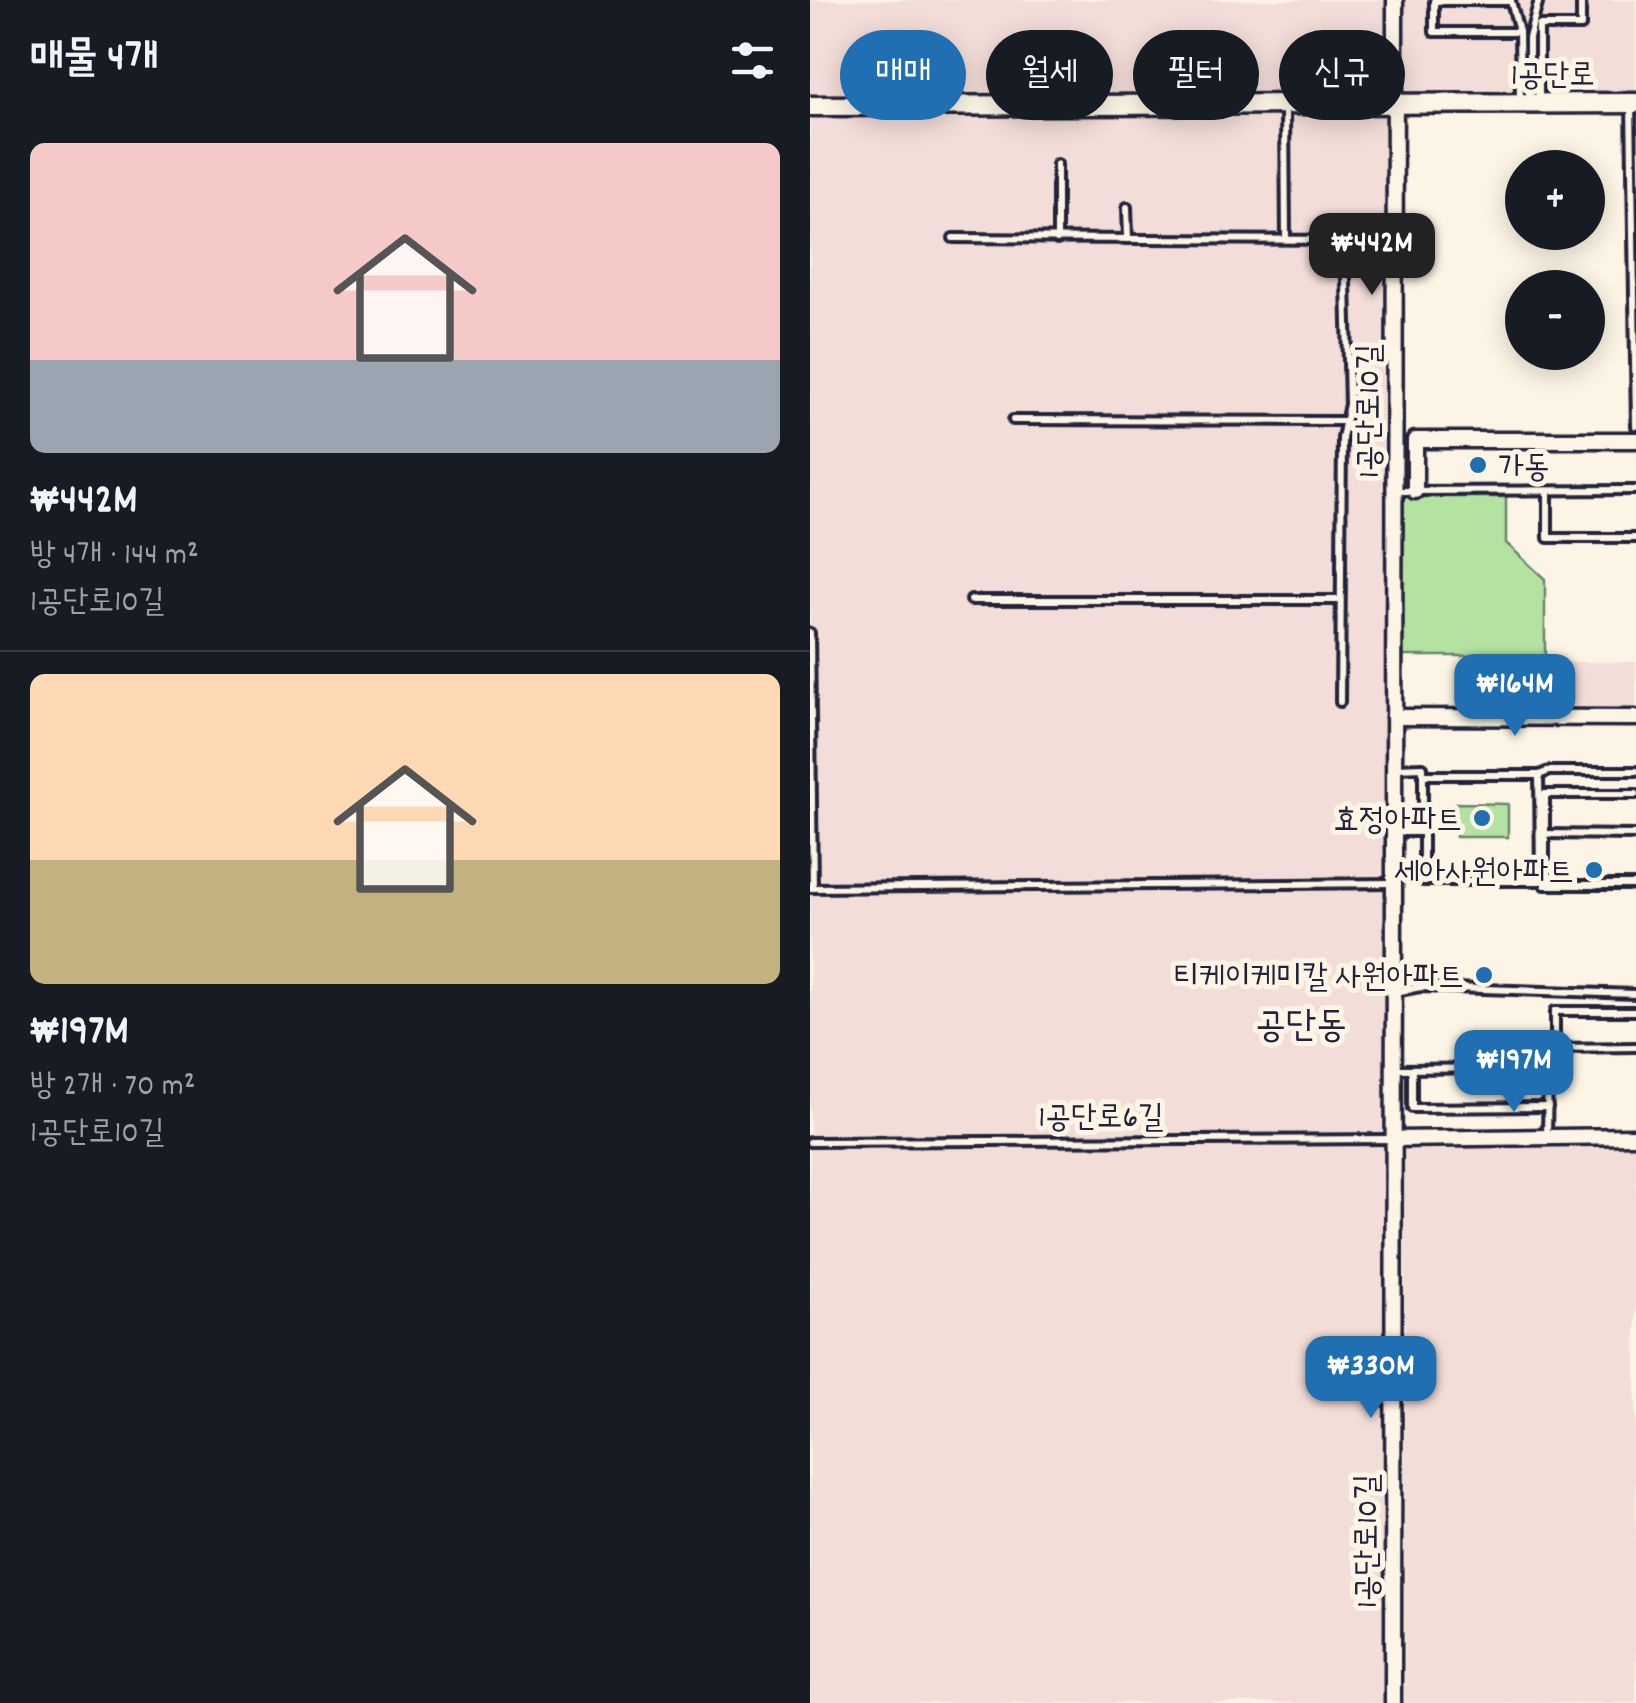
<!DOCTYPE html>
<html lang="ko">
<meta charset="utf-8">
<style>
:root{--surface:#171b24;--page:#20242c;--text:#f1f3f6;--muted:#9ea1a6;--line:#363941;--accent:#1f6fb2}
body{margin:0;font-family:Dekko,"Poor Story",sans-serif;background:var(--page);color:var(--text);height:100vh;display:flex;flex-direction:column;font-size:38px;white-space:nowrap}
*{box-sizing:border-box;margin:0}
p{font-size:32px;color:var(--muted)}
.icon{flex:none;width:55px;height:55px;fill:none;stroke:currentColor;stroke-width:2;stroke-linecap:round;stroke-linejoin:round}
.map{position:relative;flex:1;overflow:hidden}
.panel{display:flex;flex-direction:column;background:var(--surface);width:810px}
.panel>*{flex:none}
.banner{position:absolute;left:30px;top:30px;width:645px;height:90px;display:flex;gap:20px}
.tools{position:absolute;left:695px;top:150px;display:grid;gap:20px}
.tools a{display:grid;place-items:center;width:100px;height:100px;border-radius:50%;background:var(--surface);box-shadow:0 5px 25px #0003;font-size:50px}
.price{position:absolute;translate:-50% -85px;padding:0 22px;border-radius:20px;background:var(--accent);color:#fff;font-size:32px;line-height:65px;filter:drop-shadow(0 2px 5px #0008)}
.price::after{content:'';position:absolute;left:50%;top:60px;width:30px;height:22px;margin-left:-15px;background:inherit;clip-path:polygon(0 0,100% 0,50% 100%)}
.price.current{background:#222;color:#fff}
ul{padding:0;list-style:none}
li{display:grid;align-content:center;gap:20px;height:530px;padding:0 30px}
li+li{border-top:2px solid var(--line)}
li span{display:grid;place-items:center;height:310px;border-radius:15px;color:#555}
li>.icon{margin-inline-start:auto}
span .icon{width:180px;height:180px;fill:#fffc;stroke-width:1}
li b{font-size:42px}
h2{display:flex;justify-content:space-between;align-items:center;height:120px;padding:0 30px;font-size:42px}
.chip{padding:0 35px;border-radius:45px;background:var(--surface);box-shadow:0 5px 25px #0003;font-size:35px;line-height:90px}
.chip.current{background:var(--accent);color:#fff}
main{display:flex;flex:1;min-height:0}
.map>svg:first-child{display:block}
.built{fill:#f3ddd8}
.green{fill:#b3e2a1;stroke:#6a826e;stroke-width:2.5}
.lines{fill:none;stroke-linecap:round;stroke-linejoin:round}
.service-casing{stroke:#22223b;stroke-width:14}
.minor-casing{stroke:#22223b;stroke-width:21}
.tertiary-casing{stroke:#22223b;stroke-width:25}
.service{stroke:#fcf5e5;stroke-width:6}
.minor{stroke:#fcf5e5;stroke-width:14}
.tertiary{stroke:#fcf5e5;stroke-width:18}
.poi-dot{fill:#1f6fb2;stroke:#fcf5e5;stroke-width:4}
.labels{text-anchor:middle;stroke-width:10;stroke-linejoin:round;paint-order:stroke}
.street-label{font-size:32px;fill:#22223b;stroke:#fcf5e5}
.poi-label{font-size:32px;fill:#22223b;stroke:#fcf5e5;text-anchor:end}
.quarter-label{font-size:38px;fill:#22223b;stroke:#fcf5e5}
</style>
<main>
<section class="panel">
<h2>매물 4개<svg class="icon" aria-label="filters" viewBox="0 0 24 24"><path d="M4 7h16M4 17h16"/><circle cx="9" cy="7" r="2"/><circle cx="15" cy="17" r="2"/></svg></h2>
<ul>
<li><span style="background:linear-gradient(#f6c9c9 70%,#9aa5b1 0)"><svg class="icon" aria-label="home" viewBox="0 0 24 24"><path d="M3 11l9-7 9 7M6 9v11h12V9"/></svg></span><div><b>₩442M</b><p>방 4개 · 144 m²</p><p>1공단로10길</p></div></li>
<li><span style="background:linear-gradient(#ffd9b3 60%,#c2b280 0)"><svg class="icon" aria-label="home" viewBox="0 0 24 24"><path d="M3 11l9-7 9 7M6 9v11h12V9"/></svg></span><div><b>₩197M</b><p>방 2개 · 70 m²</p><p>1공단로10길</p></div></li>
</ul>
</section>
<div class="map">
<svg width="826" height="1703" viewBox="0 0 826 1703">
<rect width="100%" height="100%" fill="#fcf5e5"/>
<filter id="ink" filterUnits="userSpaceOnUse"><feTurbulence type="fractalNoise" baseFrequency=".01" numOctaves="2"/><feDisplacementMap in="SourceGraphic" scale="20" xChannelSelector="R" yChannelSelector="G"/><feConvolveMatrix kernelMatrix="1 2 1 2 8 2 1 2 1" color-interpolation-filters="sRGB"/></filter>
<g filter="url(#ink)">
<g class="built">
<polygon points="0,0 826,0 826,103 585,104 583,1703 0,1703"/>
<polygon points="743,662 826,662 826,709 728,709 729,669"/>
<rect x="595" y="1143" width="231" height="560"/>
</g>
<g class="green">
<polygon points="591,497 696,497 696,543 735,579 735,656 591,656"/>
<polygon points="646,803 698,804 698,837 646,837"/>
</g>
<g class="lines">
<defs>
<g id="service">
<polyline points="701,1 624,1 624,32 709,32"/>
<polyline points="701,1 709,32 710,102"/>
<polyline points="729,101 729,26 771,26 771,0"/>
<polyline points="719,102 719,38 729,0"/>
<polyline points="821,104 826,426"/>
<polyline points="475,106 476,239"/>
<polyline points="317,207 318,239"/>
<polyline points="143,238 535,240 539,404 532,438 530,702"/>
<polyline points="247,240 247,164"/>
<polyline points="203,420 533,421"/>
<polyline points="591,491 826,490"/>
<polyline points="738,491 738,538 826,538"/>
<polyline points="161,600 529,600"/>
<polyline points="0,633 3,888"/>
<polyline points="585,768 613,767 613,832"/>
<polyline points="613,775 729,775"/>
<polyline points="826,794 735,794 735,885 826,885"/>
<polyline points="585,832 613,832 613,881 730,881 729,775 739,771 826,771"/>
<polyline points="735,834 826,835"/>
<polyline points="0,888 582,883"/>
<polyline points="585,992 611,987 826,994"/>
<polyline points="826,1011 745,1011 745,1048 826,1047"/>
<polyline points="585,1069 738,1068 737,1137"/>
<polyline points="602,1069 602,1108 738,1107"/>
<polyline points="0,1142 582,1139"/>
</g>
<g id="minor">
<polyline points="605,491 605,440 826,440"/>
<polyline points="584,717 826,718"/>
<polyline points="583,1139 826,1136"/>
<polyline points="583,1703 585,0"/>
</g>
<polyline id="tertiary" points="0,106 826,103"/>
</defs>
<use href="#service" class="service-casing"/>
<use href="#minor" class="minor-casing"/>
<use href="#tertiary" class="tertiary-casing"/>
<use href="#service" class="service"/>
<use href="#minor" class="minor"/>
<use href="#tertiary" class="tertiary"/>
</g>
</g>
<g class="poi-dot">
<circle cx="668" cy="465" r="10"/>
<circle cx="672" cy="818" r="10"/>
<circle cx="784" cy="870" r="10"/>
<circle cx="674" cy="975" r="10"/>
</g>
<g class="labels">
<g class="street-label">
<text x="743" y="84">1공단로</text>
<text transform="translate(557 411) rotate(-90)" y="11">1공단로10길</text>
<text x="291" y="1126">1공단로6길</text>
<text transform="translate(555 1541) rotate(-90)" y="11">1공단로10길</text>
</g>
<g class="poi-label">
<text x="688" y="476" text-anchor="start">가동</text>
<text x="652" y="829">효정아파트</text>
<text x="764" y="881">세아사원아파트</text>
<text x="654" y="986">티케이케미칼 사원아파트</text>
</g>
<g class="quarter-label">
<text x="491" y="1036">공단동</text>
</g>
</g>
</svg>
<div class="tools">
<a>+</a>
<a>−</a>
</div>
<b class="price current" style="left:562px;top:298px">₩442M</b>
<b class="price" style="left:705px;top:739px">₩164M</b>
<b class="price" style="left:704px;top:1115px">₩197M</b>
<b class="price" style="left:561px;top:1421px">₩330M</b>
<div class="banner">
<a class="chip current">매매</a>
<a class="chip">월세</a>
<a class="chip">필터</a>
<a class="chip">신규</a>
</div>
</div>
</main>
